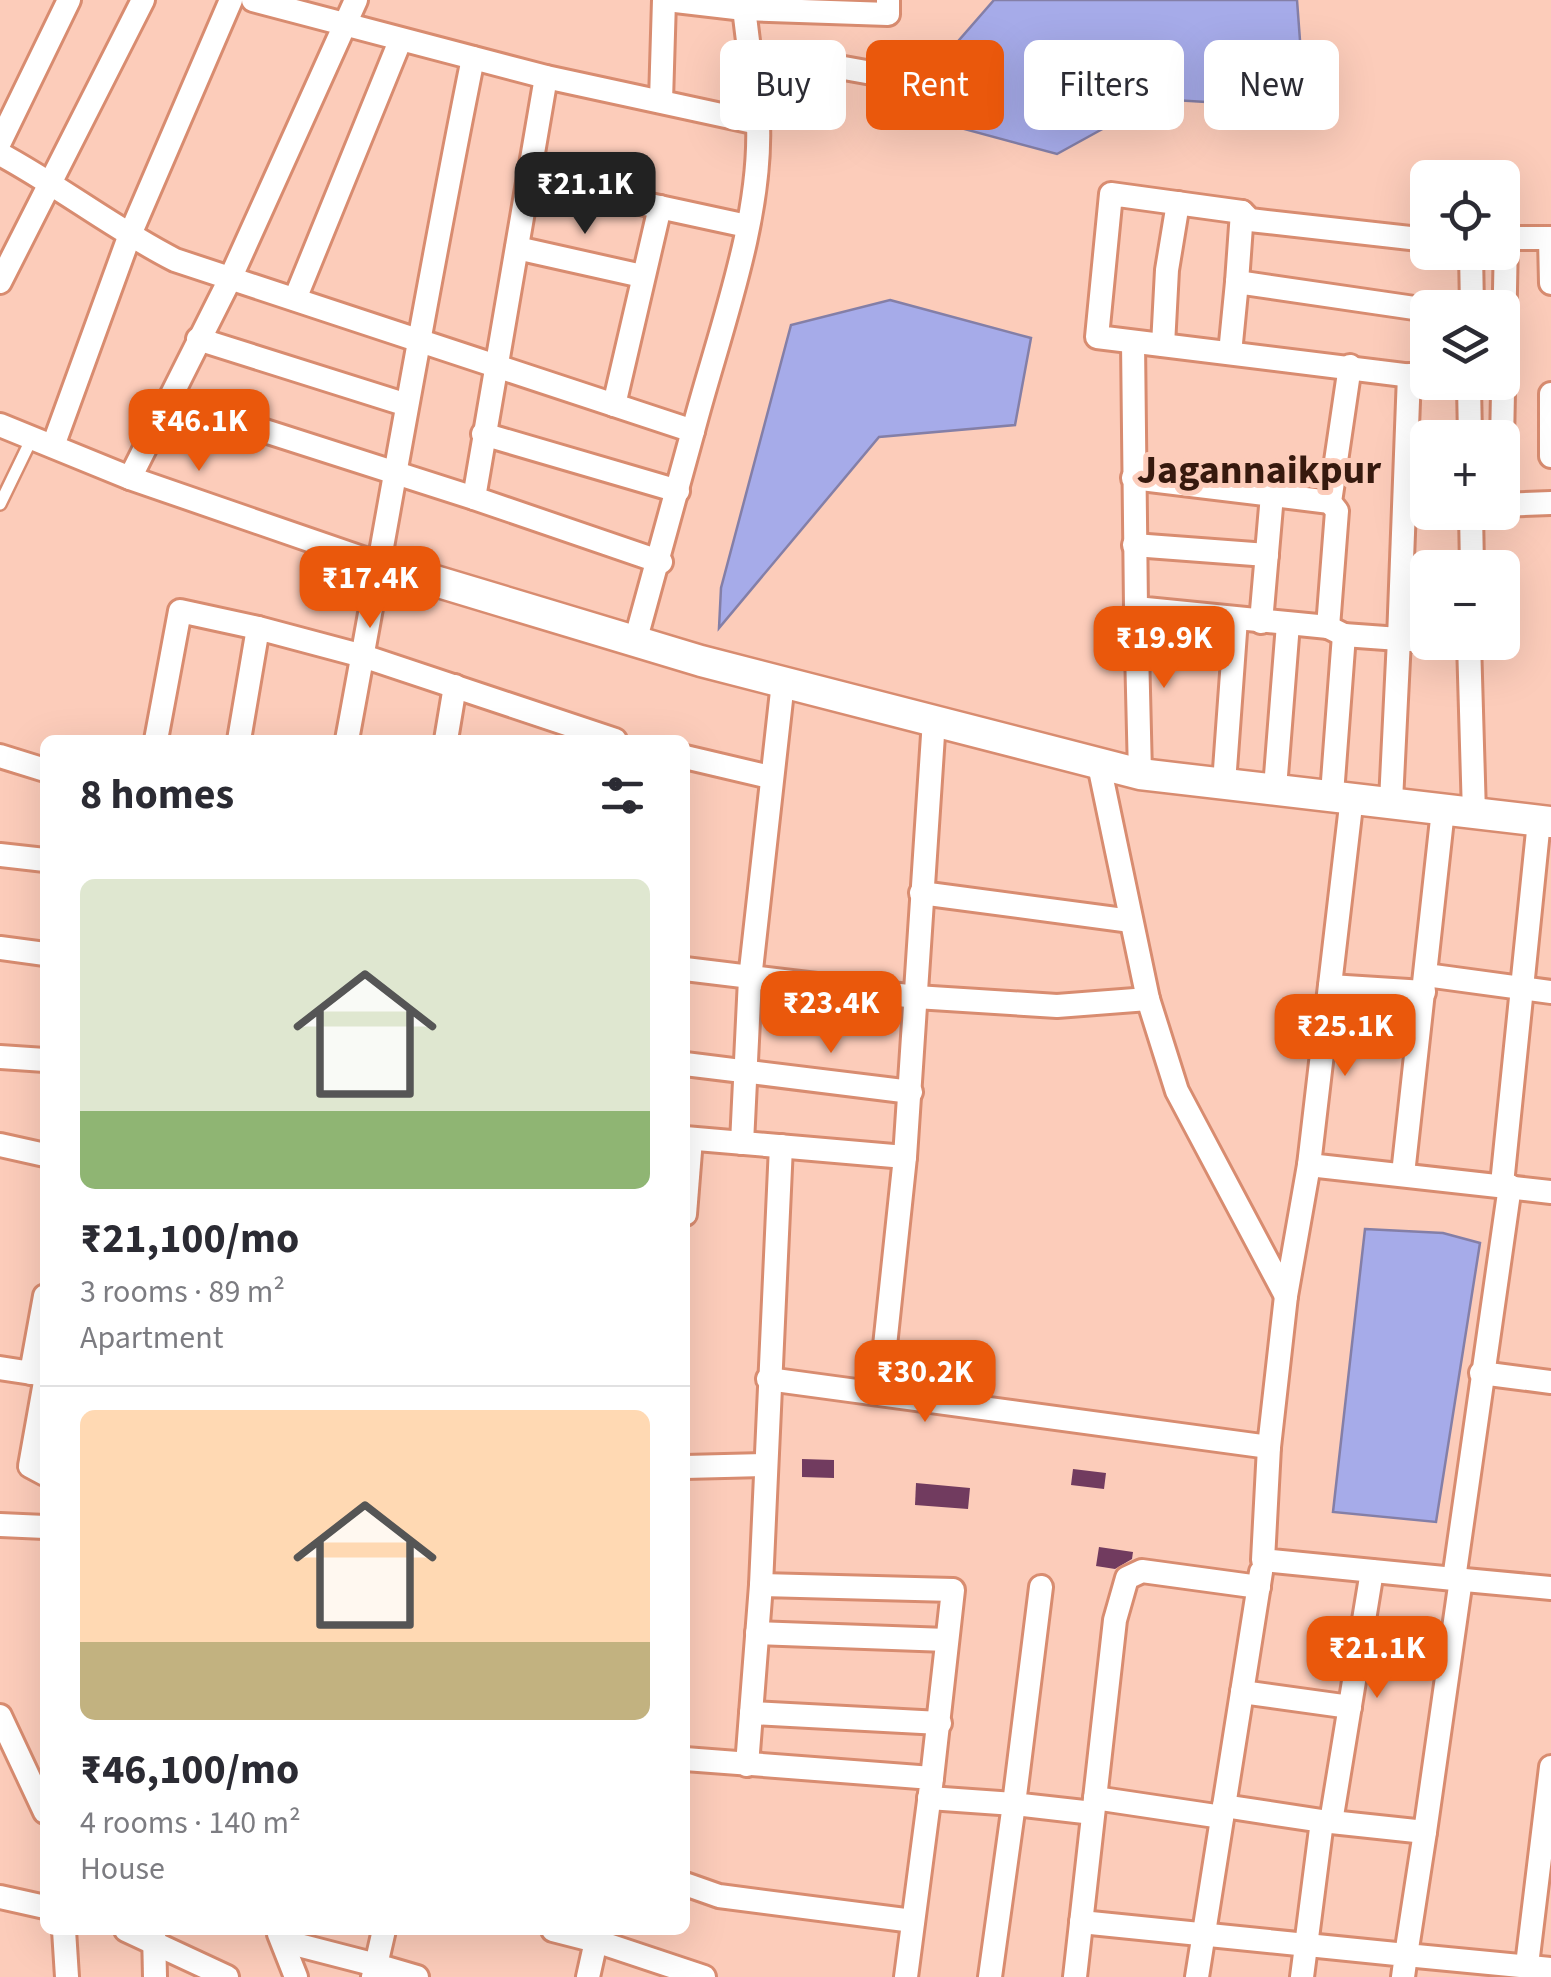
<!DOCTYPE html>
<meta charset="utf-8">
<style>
:root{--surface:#fff;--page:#f2f2f3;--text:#2b2b33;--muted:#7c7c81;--line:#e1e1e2;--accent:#ea580c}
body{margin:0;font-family:"Source Sans 3",sans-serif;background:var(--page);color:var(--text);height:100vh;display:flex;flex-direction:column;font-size:38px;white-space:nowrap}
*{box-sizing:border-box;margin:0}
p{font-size:32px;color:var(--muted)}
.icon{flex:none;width:55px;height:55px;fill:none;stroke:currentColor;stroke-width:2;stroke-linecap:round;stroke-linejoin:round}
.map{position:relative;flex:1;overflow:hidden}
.sheet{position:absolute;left:40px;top:735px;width:650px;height:1200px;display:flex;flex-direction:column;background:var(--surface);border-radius:15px;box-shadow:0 10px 40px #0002}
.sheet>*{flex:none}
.guide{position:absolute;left:720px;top:40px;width:680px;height:90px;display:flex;gap:20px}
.fabs{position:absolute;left:1410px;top:160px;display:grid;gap:20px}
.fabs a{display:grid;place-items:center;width:110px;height:110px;border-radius:15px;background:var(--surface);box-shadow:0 10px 40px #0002;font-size:50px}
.price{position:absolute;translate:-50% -85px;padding:0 22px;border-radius:20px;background:var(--accent);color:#fff;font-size:32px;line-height:65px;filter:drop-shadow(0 2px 5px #0008)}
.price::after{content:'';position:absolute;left:50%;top:60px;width:30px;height:22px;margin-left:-15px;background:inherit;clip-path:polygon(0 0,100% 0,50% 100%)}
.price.on{background:#222;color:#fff}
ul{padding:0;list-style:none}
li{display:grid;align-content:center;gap:20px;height:530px;padding:0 40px}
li+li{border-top:2px solid var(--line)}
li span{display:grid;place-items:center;height:310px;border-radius:15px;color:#555}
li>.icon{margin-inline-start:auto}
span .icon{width:180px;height:180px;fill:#fffc;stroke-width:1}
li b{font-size:42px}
h2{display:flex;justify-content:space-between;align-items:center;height:120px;padding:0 40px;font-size:42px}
.tag{padding:0 35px;border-radius:15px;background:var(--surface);box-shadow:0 10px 40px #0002;font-size:35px;line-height:90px}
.tag.on{background:var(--accent);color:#fff}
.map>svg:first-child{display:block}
.water{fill:#a6abe9;stroke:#847fa7;stroke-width:2.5}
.building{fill:#713b5f}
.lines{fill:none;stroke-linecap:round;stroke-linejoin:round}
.lane-casing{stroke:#d88c70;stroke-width:16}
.street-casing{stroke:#d88c70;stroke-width:28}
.secondary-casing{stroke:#d88c70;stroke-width:35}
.lane{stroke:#fff;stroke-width:11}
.street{stroke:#fff;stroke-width:22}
.secondary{stroke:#fff;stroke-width:30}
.labels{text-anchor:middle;stroke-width:10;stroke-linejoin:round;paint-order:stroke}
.district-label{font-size:40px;font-weight:bold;fill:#36190e;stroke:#fcccba}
</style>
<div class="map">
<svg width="1551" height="1977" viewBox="0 0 1551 1977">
<rect width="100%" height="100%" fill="#fcccba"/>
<g class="water">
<polygon points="994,0 1297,0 1305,108 1157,99 1057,154 916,116 947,54"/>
<polygon points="890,300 1031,338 1015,425 879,437 719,628 721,588 791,325"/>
<polygon points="1365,1229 1443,1233 1480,1243 1436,1522 1333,1512"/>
</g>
<g class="building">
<polygon points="802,1459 834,1460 834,1478 802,1477"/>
<polygon points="1073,1469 1106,1473 1104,1489 1071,1485"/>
<polygon points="916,1483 970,1488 968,1509 915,1505"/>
<polygon points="1099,1547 1133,1552 1132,1559 1115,1569 1096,1566"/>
</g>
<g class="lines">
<defs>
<polyline id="lane" points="0,504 32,438"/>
<g id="street">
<path d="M253 0 546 77 758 123C762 222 718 335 693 431"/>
<polyline points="667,0 744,9 888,14 888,0"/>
<polyline points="743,0 758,123"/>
<polyline points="751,73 844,68 883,75 908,105"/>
<polyline points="546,77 474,498 661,562"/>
<polyline points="661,101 664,0"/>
<polyline points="0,142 69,0"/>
<path d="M0 154C61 187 114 229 175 260L693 431 635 642"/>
<polyline points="530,179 747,226"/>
<polyline points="1502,238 1551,238"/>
<polyline points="1550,238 1551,283"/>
<polyline points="1428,240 1250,220 1242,212 1111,194 1097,337 1428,378"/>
<polyline points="517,248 642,276"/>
<polyline points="1471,252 1472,308"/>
<polyline points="0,282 143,0"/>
<polyline points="1237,282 1242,212"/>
<polyline points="295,299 400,41"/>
<polyline points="198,339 404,404"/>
<polyline points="1133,342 1136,608 1328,627 1337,511 1330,502 1350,366"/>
<polyline points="1163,345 1167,270 1178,203"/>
<polyline points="1230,353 1237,282 1428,310"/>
<polyline points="1456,382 1469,385 1470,438"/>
<polyline points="1551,394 1551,456"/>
<polyline points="168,400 474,498"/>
<polyline points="614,405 660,207"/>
<polyline points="0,425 130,478 382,565"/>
<polyline points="483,434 678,491"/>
<polyline points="1502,443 1506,238"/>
<polyline points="53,446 129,237 231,0"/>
<polyline points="130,478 230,279 356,0"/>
<polyline points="1133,478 1330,502"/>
<polyline points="1502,505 1551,503"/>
<polyline points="1471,512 1472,568"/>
<polyline points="1134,545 1267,555"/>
<polyline points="1136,608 1140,774"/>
<polyline points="1261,622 1272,495"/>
<polyline points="1328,627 1344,635 1399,639 1409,375"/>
<polyline points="1469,642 1474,814"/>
<polyline points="156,740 180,611 258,628"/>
<polyline points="239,740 258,628 363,656 615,740"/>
<path d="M347 740C389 513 427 285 473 58"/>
<polyline points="446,740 455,686"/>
<polyline points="0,756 45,770"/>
<polyline points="685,757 770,777"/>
<polyline points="1224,783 1236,619"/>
<polyline points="1275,788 1288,624"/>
<polyline points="1332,794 1344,635"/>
<polyline points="1352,797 1309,1165 1551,1192"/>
<polyline points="1391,801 1399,639 1428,641"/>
<polyline points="0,855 45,860"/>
<polyline points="921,893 1131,921"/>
<polyline points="0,948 45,954"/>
<polyline points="685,969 916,997 1057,1006 1148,999 1099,765"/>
<polyline points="1426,975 1551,992"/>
<polyline points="1330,986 1424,992"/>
<polyline points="1148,999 1177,1091 1286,1296 1309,1165"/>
<polyline points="0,1057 45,1060"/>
<polyline points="685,1064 911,1092"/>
<polyline points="685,1138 905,1157 934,720"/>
<polyline points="742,1143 750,979 783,682"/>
<polyline points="0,1145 45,1155"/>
<polyline points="1403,1174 1443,810"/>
<polyline points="1502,1184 1539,821"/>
<polyline points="685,1214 691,1139"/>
<polyline points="0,1368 45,1375"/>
<polyline points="31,1373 45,1296"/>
<polyline points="1481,1373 1551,1382"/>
<polyline points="768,1379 1269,1447 1286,1296"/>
<polyline points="45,1382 30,1466 45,1474"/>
<polyline points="880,1393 905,1157"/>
<polyline points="1269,1447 1263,1560 1454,1579 1510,1186"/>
<polyline points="685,1467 764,1465"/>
<polyline points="0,1525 45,1527"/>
<polyline points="1454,1579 1551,1588"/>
<polyline points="761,1585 781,1146"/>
<polyline points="1041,1587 1014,1804 1093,1813"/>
<polyline points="757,1633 947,1640"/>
<polyline points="1242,1692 1350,1707"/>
<polyline points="751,1713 940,1723"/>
<polyline points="0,1716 45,1812"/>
<polyline points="685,1759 932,1778 906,1977"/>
<polyline points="747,1765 761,1585 953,1590 932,1778"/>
<polyline points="929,1798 1014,1804 990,1977"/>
<polyline points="1095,1798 1222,1817"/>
<polyline points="1224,1806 1261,1572"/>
<polyline points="1331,1822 1372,1571"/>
<polyline points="1425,1832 1406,1955 1551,1969"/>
<polyline points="685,1884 719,1896 913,1921"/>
<polyline points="0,1897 45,1907"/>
<polyline points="1081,1922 1406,1955 1403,1977"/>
<polyline points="64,1930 67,1977"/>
<polyline points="126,1930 227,1977"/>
<polyline points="553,1930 596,1941 588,1977"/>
<polyline points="598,1930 596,1941 704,1977"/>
<polyline points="154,1931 155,1977"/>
<polyline points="279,1934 296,1977"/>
<polyline points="283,1941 376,1965 384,1930"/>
<polyline points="1527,1965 1551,1767"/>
<polyline points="373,1977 376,1965 417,1977"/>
<polyline points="1075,1977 1115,1620 1127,1578 1142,1571 1259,1587"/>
<polyline points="1197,1977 1224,1806 1322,1821"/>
<polyline points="1302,1977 1322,1821 1425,1832 1461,1579"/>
</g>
<polyline id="secondary" points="382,565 701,661 1140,774 1551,822"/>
</defs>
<use href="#lane" class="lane-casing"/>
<use href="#street" class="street-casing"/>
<use href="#secondary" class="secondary-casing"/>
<use href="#lane" class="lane"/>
<use href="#street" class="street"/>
<use href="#secondary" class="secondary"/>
</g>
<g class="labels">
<g class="district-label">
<text x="1259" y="483">Jagannaikpur</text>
</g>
</g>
</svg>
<div class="fabs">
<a><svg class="icon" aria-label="locate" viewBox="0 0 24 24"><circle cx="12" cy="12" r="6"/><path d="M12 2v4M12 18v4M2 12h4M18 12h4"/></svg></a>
<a><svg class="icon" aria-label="layers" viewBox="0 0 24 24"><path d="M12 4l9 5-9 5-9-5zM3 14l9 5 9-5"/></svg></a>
<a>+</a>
<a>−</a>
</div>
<b class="price on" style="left:585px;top:237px">₹21.1K</b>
<b class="price" style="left:199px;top:474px">₹46.1K</b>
<b class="price" style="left:370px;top:631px">₹17.4K</b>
<b class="price" style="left:1164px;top:691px">₹19.9K</b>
<b class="price" style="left:831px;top:1056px">₹23.4K</b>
<b class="price" style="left:1345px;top:1079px">₹25.1K</b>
<b class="price" style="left:925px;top:1425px">₹30.2K</b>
<b class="price" style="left:1377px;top:1701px">₹21.1K</b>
<div class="guide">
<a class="tag">Buy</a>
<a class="tag on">Rent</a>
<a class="tag">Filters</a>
<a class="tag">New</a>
</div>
<section class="sheet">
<h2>8 homes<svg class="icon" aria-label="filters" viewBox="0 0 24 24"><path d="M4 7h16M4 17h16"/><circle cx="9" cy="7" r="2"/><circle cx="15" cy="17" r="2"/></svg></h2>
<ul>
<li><span style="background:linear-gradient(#dfe7d0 75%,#8fb573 0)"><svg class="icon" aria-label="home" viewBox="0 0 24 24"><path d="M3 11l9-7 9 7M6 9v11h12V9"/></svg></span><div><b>₹21,100/mo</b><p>3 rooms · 89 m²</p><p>Apartment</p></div></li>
<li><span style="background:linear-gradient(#ffd9b3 75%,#c2b280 0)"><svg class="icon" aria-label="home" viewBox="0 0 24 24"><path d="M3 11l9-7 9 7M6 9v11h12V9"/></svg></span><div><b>₹46,100/mo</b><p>4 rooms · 140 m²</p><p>House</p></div></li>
</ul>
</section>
</div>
